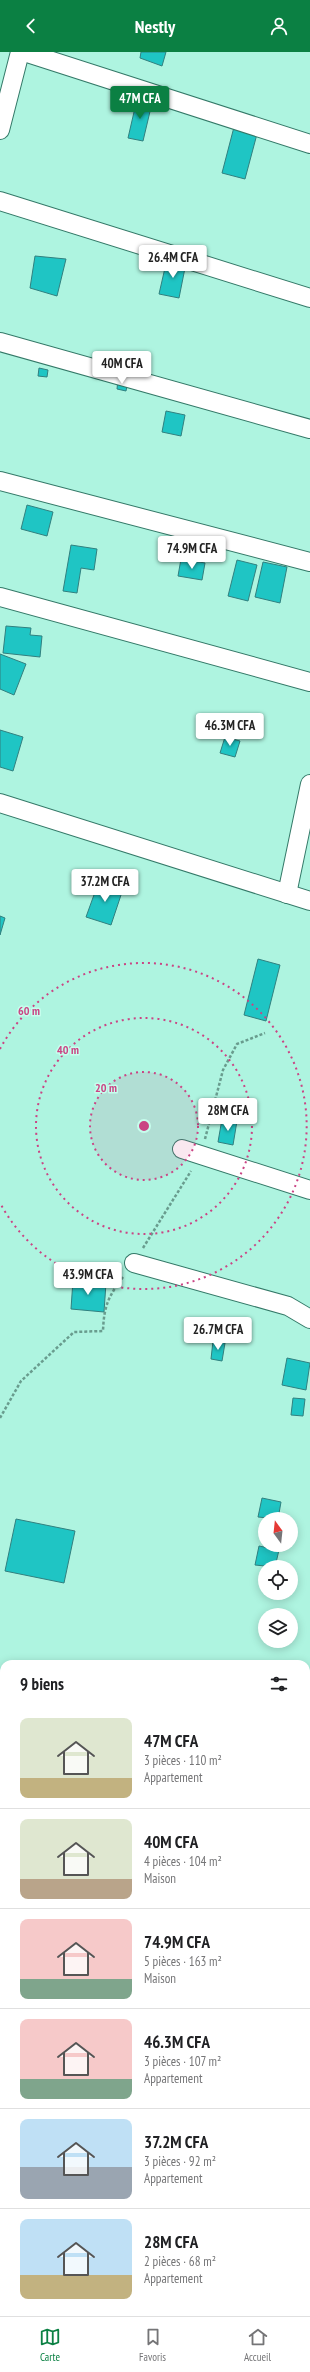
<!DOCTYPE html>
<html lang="fr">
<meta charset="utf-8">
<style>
:root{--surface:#fff;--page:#f2f2f2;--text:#202124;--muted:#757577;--line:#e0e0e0;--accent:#0b8043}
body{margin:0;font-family:"PT Sans Narrow",sans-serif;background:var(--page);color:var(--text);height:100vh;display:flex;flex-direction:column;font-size:15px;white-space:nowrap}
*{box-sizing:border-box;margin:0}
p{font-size:13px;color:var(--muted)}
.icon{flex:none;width:22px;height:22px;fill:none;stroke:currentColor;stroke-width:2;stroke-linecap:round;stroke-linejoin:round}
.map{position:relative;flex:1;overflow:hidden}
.drawer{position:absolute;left:0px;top:1608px;width:310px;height:656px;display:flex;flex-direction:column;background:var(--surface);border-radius:12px 12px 0 0;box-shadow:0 2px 10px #0003}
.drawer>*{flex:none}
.needle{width:26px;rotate:345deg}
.controls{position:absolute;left:258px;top:1460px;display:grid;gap:8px}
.controls a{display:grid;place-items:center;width:40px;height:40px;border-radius:50%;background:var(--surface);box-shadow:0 2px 10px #0003;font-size:20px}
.price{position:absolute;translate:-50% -34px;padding:0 9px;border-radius:4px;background:#fff;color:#222;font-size:13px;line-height:26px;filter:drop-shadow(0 1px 2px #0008)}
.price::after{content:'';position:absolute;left:50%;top:24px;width:12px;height:9px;margin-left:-6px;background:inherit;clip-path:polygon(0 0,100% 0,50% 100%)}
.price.on{background:var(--accent);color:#fff}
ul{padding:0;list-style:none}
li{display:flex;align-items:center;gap:12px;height:100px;padding:0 20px}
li+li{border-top:1px solid var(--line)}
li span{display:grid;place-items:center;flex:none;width:112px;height:80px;border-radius:8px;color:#555}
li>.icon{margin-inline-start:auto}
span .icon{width:48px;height:48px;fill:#fffc;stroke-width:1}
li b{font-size:17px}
h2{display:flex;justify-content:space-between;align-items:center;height:48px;padding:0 20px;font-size:17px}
header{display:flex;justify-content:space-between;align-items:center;height:52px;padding:0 20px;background:var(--accent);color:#fff;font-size:18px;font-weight:800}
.tabs{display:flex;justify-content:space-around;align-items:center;height:56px;border-top:1px solid var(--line);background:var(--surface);font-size:11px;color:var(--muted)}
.tabs a{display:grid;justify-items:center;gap:2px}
.tabs .on{color:var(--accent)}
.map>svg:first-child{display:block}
.building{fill:#1fc5c4;stroke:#31807f}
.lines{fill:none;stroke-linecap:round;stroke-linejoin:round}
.street-casing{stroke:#347968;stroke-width:20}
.path{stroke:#699c8e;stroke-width:2.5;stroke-dasharray:3 2;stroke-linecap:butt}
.street{stroke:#fff;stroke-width:18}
.ring{fill:none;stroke:#ca4484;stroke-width:2;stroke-dasharray:2 4}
.centre{fill:#ca4484;stroke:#c7feed;stroke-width:2}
.ring-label{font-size:12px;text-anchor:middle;font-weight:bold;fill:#ca4484;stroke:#c7feed;stroke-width:3;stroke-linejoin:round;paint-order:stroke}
</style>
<header><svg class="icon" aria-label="back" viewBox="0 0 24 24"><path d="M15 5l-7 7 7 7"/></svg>Nestly<svg class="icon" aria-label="person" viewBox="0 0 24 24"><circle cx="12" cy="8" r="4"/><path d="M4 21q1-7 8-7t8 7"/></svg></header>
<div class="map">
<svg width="310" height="2264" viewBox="0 0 310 2264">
<rect width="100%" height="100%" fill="#aef4e0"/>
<g class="building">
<polygon points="141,0 166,0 162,14 140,6"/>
<polygon points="137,47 152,51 143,89 128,86"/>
<polygon points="234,75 257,82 245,127 222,121"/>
<polygon points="35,204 66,207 57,244 30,236"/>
<polygon points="167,207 186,211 179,246 159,242"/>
<polygon points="39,316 48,318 47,325 38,324"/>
<polygon points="118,327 128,329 126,339 117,337"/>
<polygon points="166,359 185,363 181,384 162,380"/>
<polygon points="27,453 53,460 47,484 21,477"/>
<polygon points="71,493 97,497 94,518 81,516 77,541 63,539"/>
<polygon points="181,507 205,511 202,528 178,524"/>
<polygon points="237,508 257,513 248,549 228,544"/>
<polygon points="263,510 287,515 280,551 255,545"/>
<polygon points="6,574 31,576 30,583 42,584 40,605 3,601"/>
<polygon points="0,602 26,612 14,643 0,637"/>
<polygon points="0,678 23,685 13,719 0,715"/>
<polygon points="225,685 240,689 235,705 220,701"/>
<polygon points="99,829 123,837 111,873 86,865"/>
<polygon points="0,864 5,866 0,883"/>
<polygon points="258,907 280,913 266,969 244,963"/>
<polygon points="222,1067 237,1069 233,1093 218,1090"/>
<polygon points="73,1228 106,1231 104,1260 71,1257"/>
<polygon points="213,1289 225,1291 222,1309 211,1307"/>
<polygon points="287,1306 310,1311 306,1338 282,1333"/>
<polygon points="293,1346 305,1347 303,1364 291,1363"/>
<polygon points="262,1446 281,1450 278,1467 258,1465"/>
<polygon points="16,1467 75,1479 64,1531 5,1519"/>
<polygon points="259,1494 279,1498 275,1515 255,1513"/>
<rect x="306" y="1905" width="4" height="37"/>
</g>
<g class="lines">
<defs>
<g id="street">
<polyline points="24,0 310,92"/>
<polyline points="0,78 20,0"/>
<polyline points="0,149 310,246"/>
<polyline points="0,290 310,377"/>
<polyline points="0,429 310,510"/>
<polyline points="0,545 310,630"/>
<polyline points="0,751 310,849"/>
<polyline points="287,842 310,732"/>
<polyline points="182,1097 310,1138"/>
<polyline points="134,1211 288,1254 310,1267"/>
<polyline points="0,1646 4,1646"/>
<polyline points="306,1709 310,1710"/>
<polyline points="0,2223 4,2224"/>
<polyline points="253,2260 310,2264"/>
</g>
</defs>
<use href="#street" class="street-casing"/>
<g class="path">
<polyline points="205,1087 223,1018 237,992 265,981"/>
<polyline points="143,1196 191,1119"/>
<path d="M0 1366 21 1329 74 1280 103 1279C104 1254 108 1245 123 1225"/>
</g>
<use href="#street" class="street"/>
</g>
<circle cx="144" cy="1074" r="54" fill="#ca4484" fill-opacity=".12"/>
<g class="ring">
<circle cx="144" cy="1074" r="54"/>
<circle cx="144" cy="1074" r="108"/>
<path d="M0 997A163 163 0 1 1 0 1151"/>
</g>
<circle cx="144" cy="1074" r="6" class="centre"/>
<g class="ring-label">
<text x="29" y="963">60 m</text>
<text x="68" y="1002">40 m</text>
<text x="106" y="1040">20 m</text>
</g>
</svg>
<div class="controls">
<a><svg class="needle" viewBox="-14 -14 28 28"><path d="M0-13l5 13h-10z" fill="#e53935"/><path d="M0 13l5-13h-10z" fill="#757577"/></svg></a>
<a><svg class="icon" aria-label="locate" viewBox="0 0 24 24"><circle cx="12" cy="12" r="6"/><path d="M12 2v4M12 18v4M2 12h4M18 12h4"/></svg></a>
<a><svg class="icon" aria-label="layers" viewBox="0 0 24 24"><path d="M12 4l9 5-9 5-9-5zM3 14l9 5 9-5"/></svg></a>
</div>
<b class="price on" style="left:140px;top:68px">47M CFA</b>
<b class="price" style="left:173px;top:227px">26.4M CFA</b>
<b class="price" style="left:122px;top:333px">40M CFA</b>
<b class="price" style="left:192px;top:518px">74.9M CFA</b>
<b class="price" style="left:230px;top:695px">46.3M CFA</b>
<b class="price" style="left:105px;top:851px">37.2M CFA</b>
<b class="price" style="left:228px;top:1080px">28M CFA</b>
<b class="price" style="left:88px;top:1244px">43.9M CFA</b>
<b class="price" style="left:218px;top:1299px">26.7M CFA</b>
<section class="drawer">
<h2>9 biens<svg class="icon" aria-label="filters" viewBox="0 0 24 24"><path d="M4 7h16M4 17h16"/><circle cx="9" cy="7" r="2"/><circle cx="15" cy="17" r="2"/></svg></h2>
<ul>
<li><span style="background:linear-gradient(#dfe7d0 75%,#c2b280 0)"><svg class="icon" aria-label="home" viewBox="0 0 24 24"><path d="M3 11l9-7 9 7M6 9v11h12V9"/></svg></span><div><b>47M CFA</b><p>3 pièces · 110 m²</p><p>Appartement</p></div></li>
<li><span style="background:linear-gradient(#dfe7d0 75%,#b9a48a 0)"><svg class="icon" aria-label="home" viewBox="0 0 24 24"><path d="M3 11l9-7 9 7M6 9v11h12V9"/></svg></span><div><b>40M CFA</b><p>4 pièces · 104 m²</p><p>Maison</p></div></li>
<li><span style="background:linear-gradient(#f6c9c9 75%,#7fa58c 0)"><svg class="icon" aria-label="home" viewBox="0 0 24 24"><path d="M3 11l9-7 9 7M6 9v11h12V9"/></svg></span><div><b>74.9M CFA</b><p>5 pièces · 163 m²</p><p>Maison</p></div></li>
<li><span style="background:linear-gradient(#f6c9c9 75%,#7fa58c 0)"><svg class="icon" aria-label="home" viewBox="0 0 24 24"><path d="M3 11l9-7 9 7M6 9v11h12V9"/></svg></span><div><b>46.3M CFA</b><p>3 pièces · 107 m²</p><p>Appartement</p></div></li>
<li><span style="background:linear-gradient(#bfe0f5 60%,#9aa5b1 0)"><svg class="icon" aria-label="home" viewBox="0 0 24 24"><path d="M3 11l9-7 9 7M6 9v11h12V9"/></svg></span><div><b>37.2M CFA</b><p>3 pièces · 92 m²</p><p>Appartement</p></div></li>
<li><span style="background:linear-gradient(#bfe0f5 70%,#c2b280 0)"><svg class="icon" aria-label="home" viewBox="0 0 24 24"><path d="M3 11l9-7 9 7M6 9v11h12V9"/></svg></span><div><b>28M CFA</b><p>2 pièces · 68 m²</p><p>Appartement</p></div></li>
</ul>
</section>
</div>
<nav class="tabs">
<a class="on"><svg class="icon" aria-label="map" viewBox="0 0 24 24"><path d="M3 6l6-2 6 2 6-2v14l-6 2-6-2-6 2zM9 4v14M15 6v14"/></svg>Carte</a>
<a><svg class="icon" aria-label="saved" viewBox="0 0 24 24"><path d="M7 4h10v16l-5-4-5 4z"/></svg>Favoris</a>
<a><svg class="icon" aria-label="home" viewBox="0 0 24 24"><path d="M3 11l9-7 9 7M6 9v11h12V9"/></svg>Accueil</a>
</nav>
